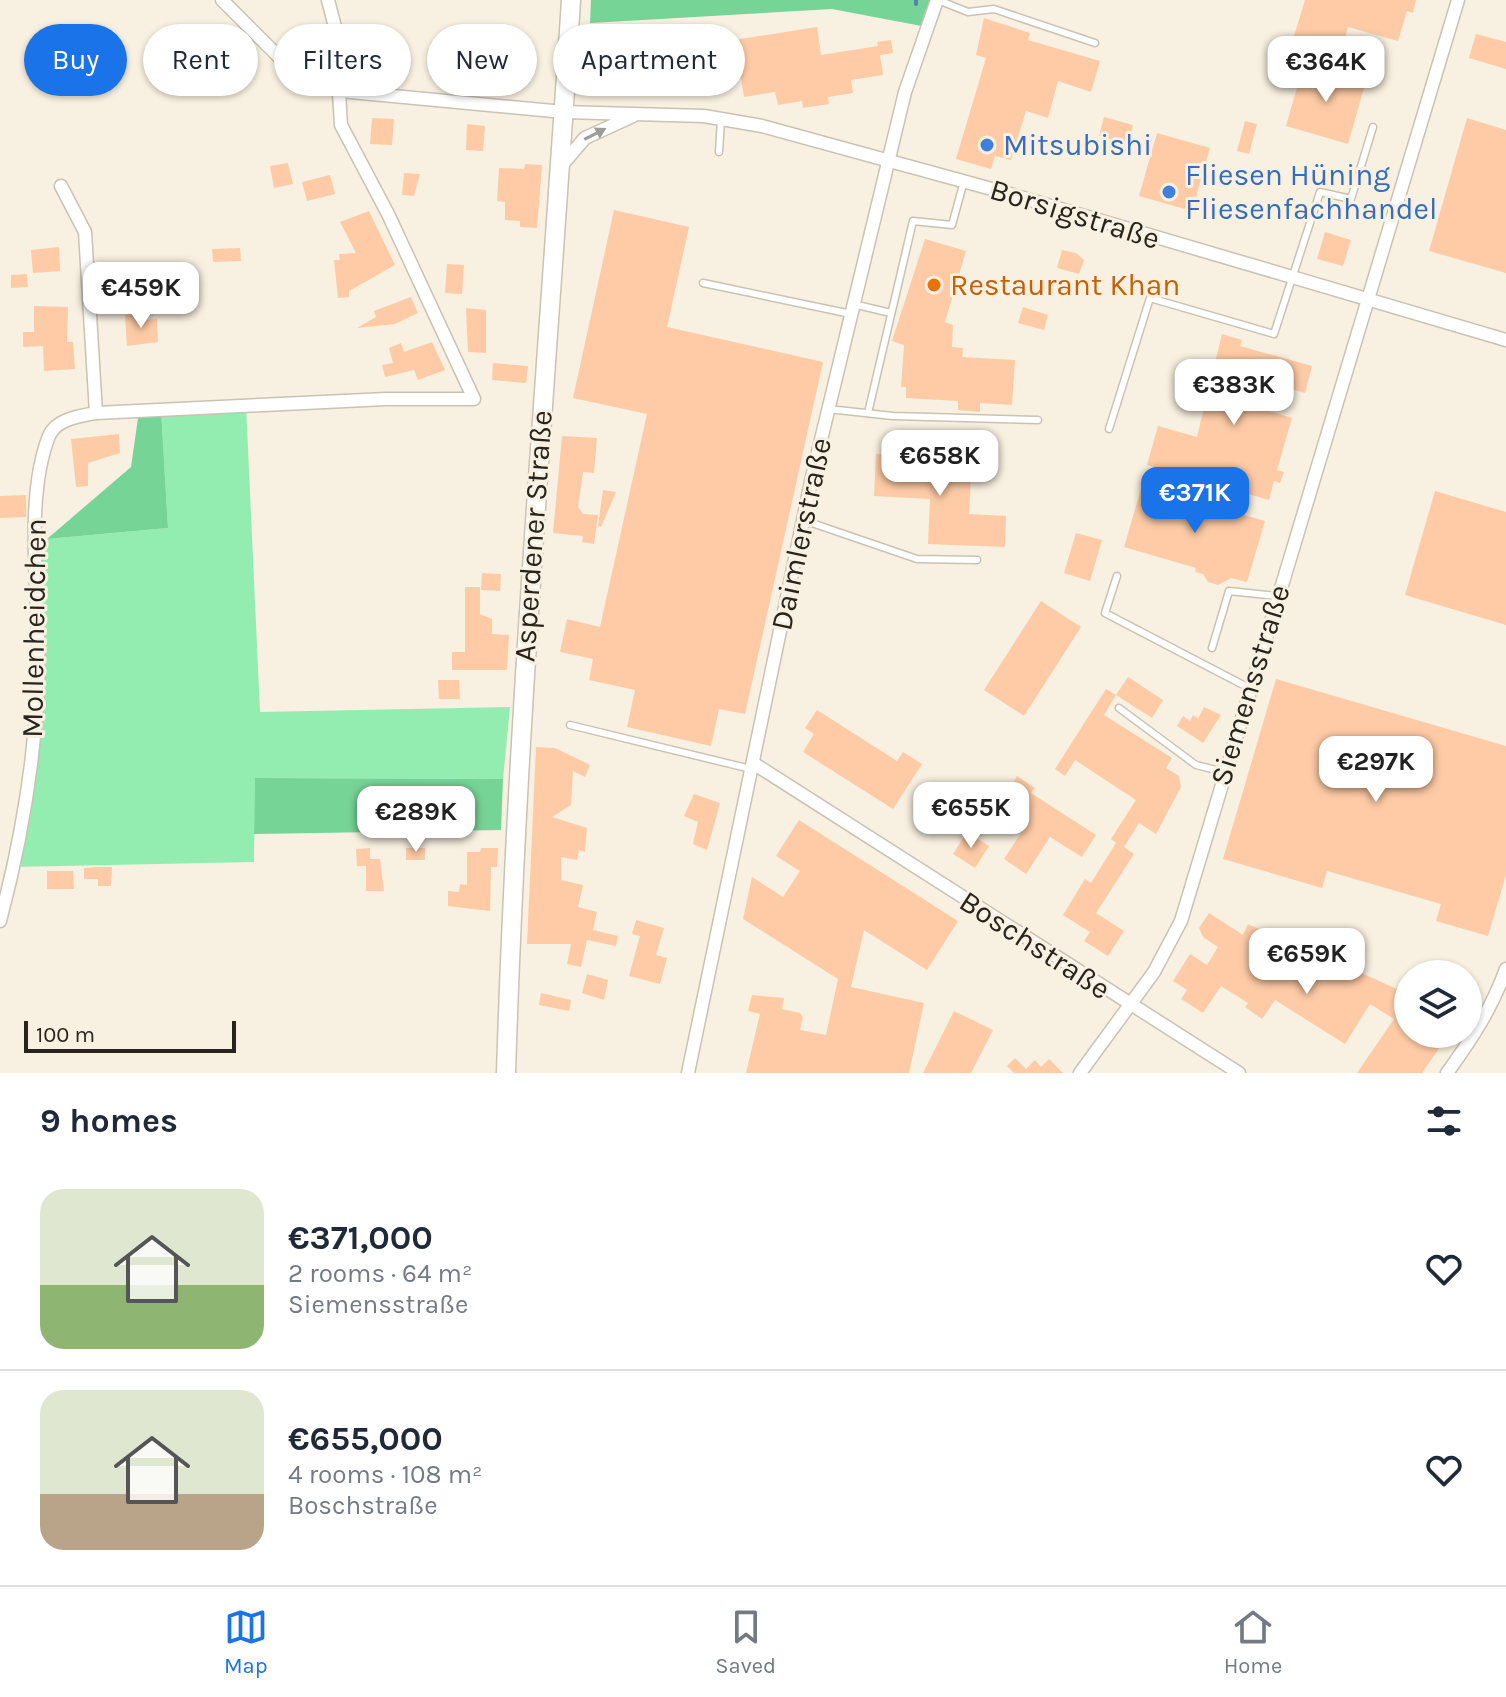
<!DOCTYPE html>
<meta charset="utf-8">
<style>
:root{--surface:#fff;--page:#f2f2f3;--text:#1f2937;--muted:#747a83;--line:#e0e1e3;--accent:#1a73e8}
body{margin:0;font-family:Karla,sans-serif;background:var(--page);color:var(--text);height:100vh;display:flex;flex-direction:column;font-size:30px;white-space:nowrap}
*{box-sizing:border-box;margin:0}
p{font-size:26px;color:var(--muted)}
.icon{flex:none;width:44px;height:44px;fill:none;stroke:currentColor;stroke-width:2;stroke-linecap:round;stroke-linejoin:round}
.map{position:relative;height:1073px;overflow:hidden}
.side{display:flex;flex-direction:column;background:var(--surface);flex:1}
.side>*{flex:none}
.top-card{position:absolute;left:24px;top:24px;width:800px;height:72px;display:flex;gap:16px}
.tools{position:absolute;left:1394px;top:960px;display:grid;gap:16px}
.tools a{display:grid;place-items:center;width:88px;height:88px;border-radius:50%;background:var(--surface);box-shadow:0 2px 6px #0004;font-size:40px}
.scale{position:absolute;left:24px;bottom:20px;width:212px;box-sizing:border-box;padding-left:8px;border:4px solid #27241e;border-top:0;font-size:22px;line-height:28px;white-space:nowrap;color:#27241e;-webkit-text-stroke:6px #f8f0e0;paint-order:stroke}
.price{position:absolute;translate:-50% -68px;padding:0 18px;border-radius:16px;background:#fff;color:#222;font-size:26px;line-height:52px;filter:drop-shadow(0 2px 4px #0008)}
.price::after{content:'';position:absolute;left:50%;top:48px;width:24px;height:18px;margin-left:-12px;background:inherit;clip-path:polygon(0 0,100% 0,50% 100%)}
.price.on{background:var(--accent);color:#fff}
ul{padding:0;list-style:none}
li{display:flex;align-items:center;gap:24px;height:200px;padding:0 40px}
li+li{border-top:2px solid var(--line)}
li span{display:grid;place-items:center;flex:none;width:224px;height:160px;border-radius:24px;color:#555}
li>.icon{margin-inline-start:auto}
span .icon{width:96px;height:96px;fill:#fffc;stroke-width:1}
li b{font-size:34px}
h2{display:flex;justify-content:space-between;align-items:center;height:96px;padding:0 40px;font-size:34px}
.chip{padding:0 28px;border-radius:36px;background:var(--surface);box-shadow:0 2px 6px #0004;font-size:28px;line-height:72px}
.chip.on{background:var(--accent);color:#fff}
.tab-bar{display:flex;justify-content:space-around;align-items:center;height:112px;border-top:2px solid var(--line);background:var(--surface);font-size:22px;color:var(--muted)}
.tab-bar a{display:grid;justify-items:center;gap:4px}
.tab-bar .on{color:var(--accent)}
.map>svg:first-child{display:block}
.green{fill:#93edb0}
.forest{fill:#76d496}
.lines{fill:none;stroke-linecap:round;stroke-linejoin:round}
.stream{stroke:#5381b2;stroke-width:4}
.building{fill:#fecba6}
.service-casing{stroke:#cac2b3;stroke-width:9}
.minor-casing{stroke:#cac2b3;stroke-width:15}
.secondary-casing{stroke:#cac2b3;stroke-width:21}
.service{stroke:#fff;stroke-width:6}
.minor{stroke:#fff;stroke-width:12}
.secondary{stroke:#fff;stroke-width:18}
.oneway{fill:#9e9c9a}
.shop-dot{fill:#3f7fe0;stroke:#f8f0e0;stroke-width:3}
.food-dot{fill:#e8710a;stroke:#f8f0e0;stroke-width:3}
.labels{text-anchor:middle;stroke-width:6;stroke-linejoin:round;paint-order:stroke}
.shop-label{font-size:30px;fill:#366cbe;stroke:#f8f0e0;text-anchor:start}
.street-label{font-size:30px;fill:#27241e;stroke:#f8f0e0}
.food-label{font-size:30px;fill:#c56008;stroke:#f8f0e0;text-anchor:start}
</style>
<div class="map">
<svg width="1506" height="1073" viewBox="0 0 1506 1073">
<rect width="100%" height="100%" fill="#f8f0e0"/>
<polygon class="green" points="246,405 260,712 510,707 503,779 255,778 254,862 12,867 29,769 37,548 47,539 168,528 161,409"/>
<g class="forest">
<polygon points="591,0 937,0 927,27 832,9 590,23"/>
<polygon points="161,409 168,528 47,539 131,467 139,411"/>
<polygon points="255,778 503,779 501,830 254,834"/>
</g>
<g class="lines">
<polyline class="stream" points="916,0 916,4"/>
</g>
<g class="building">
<polygon points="1305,0 1416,0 1413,13 1407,11 1398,41 1348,27 1342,50 1294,36"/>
<polygon points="984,18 1030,33 1028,40 1100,61 1091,92 1058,81 1048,118 1026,111 1011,160 995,156 991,169 956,159 986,58 976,55"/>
<polygon points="817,27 821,55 878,46 877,42 891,40 893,53 880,55 883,75 851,80 853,93 828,97 829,104 803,108 802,101 778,105 775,92 744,97 741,78 709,83 703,45"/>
<polygon points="1476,34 1506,42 1506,69 1469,58"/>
<polygon points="1304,63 1366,81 1348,144 1286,126"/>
<polygon points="1104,117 1133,125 1128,144 1099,136"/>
<polygon points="372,118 394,119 392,145 370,144"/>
<polygon points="1467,118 1506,130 1506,273 1429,251"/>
<polygon points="1245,121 1257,124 1249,154 1237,151"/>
<polygon points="467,124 485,126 483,151 466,150"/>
<polygon points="1157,133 1210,148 1192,211 1139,196"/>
<polygon points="288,163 293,184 274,188 270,166"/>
<polygon points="525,164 542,165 537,228 520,227 520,221 505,220 505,202 497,201 499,168 524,169"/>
<polygon points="404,173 420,174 414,196 402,195"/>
<polygon points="330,175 335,194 307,201 302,182"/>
<polygon points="614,210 689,227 667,327 823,362 745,714 719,709 711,746 627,727 635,690 589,680 593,659 560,652 567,619 600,627 647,414 573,398"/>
<polygon points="369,211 395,265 349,291 349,297 338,298 334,260 340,260 339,254 356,253 340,222"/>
<polygon points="1325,232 1351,240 1343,266 1317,259"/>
<polygon points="925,239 966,251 945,322 953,325 952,347 963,348 962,357 1015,360 1012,405 980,403 980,412 958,410 958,401 906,398 906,387 901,387 904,345 892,341"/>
<polygon points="59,247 60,271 33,273 31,250"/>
<polygon points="240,248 241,261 213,262 212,249"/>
<polygon points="1062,250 1076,253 1084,260 1079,274 1057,268"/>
<polygon points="447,264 464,265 462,294 445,293"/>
<polygon points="27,274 28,287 11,288 11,275"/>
<polygon points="411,297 418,313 395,324 357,328 376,317 374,311"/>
<polygon points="34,306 68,307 67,342 73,342 75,369 44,371 43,346 23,347 23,332 34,332"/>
<polygon points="1023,307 1048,315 1044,330 1018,323"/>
<polygon points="466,308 486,310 486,353 468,352"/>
<polygon points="140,314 141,320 157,319 158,342 127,346 125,315"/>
<polygon points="1222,334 1242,340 1240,346 1312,366 1305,393 1233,372 1226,398 1292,418 1277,470 1284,472 1280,483 1274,481 1269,500 1147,465 1158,426 1197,437"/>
<polygon points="432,342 445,370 418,380 414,370 385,377 382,365 393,363 389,348 401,343 404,352"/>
<polygon points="493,363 528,366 526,383 492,380"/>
<polygon points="119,434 120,453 88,463 88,486 76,487 71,439"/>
<polygon points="562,436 597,438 594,473 583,472 578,507 583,514 598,515 594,544 582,542 583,536 553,533"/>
<polygon points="876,454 972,458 969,514 1006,516 1005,547 928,544 930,499 874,496"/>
<polygon points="1142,486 1265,521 1247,582 1231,578 1218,585 1208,582 1203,574 1195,572 1196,568 1124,547"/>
<polygon points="603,490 616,492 601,527 598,526"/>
<polygon points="1435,491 1506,512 1506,625 1405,595"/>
<polygon points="26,495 26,517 0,518 0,496"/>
<polygon points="1076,533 1102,540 1090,581 1064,573"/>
<polygon points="482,573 501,574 500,591 481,590"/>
<polygon points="465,587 480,587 480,614 492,619 492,634 509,635 507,670 452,670 452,652 465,652"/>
<polygon points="1041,601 1081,627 1024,716 984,690"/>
<polygon points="1128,677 1163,700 1152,718 1116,695 1104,715 1172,758 1166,768 1179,776 1181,787 1156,834 1139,823 1124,847 1134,854 1096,913 1124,931 1108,956 1084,941 1090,932 1063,915 1085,879 1091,883 1116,843 1111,839 1136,800 1075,760 1065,776 1055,769 1106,689 1116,695"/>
<polygon points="1276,679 1506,746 1506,875 1488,936 1436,921 1441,904 1327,871 1322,888 1223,859"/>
<polygon points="438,680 459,680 460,699 439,699"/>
<polygon points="1204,707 1221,715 1203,743 1177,726 1183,716 1190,721 1193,715 1198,719"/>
<polygon points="817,710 897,761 903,752 922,764 893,809 803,752 814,734 805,728"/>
<polygon points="536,747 555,748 590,765 585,777 573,771 571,805 552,817 587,828 585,852 579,850 577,860 561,857 561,880 583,885 578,907 597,912 593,930 618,936 616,946 587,940 581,967 567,964 571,944 527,944"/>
<polygon points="1017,776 1035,788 1031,793 1096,835 1082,857 1050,837 1026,874 1004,859 1029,821 1000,803"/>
<polygon points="694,794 720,803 707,850 693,844 698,822 684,816"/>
<polygon points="799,820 958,921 927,970 864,930 851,987 924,1003 909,1073 746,1073 760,1014 748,1011 752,995 784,998 782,1009 800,1013 803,1017 800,1030 826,1035 838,979 743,919 752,877 783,897 800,871 776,856"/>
<polygon points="967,832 989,846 975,868 953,854"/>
<polygon points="370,848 370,859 380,859 384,891 366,891 366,866 357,866 356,849"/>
<rect x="406" y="848" width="19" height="12"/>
<polygon points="481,848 498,848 497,867 491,867 490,911 448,906 448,891 459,892 460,884 467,885 467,852 480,852"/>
<polygon points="98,867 112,867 111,886 98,886 98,879 84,879 84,868"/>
<polygon points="47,871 73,871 74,889 47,889"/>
<polygon points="1209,913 1243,935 1248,924 1259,929 1254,942 1258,947 1304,977 1319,954 1408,994 1408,1034 1449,1034 1422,1073 1357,1073 1394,1019 1370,1004 1345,1044 1275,1000 1262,1019 1245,1007 1248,1003 1221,986 1203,1013 1181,999 1187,990 1173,981 1190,954 1207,965 1218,947 1203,937 1199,928"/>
<polygon points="636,920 664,928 656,955 667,958 660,984 629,976 640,936 632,934"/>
<polygon points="587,974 608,980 604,1000 582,993"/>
<polygon points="541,993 571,1000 569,1011 539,1005"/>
<polygon points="954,1011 993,1030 971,1073 923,1073"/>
<polygon points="1015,1058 1026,1069 1035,1060 1041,1067 1049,1059 1063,1073 1014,1073 1007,1066"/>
</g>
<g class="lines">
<defs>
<g id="service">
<polyline points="938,0 968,12 994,9 1095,43"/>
<polyline points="719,152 721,119"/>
<polyline points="703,283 851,314"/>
<polyline points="853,304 891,313"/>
<polyline points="828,409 893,416 1038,420"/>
<polyline points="868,413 913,221 952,225 964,181"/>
<polyline points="1109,429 1150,298 1274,334 1320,192 1351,199 1373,127"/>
<polyline points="803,520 917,559 977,560"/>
<polyline points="1117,576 1105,613 1249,688"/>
<polyline points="1212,648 1229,591 1277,596"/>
<polyline points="1119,708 1196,765 1224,772"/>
<polyline points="570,725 751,769"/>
</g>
<g id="minor">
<polyline points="222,0 296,74 340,91 564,112 704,116 762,126 1010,194 1506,340"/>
<polyline points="561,166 585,138 633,116"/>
<polyline points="61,186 85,232 96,413"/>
<polyline points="753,763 1239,1073"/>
<path d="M0 921C20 846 34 764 38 686 42 612 22 504 49 436 56 419 80 416 96 413L386 399H474L388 214 341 125 335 27 328 0"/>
<polyline points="688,1073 812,477 905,92 937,0"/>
<polyline points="1080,1073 1154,972 1181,921 1458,0"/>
<path d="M1447 1073C1471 1040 1492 1008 1506 969"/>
</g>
<path id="secondary" d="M506 1073C517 714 548 358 571 0"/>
</defs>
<use href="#service" class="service-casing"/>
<use href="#minor" class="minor-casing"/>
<use href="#secondary" class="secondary-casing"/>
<use href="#service" class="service"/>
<use href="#minor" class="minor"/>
<use href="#secondary" class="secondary"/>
</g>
<defs><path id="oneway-solid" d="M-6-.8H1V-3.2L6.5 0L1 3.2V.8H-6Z" transform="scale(2)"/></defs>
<use class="oneway" href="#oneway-solid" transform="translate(595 134) rotate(-27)"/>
<g class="shop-dot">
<circle cx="987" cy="145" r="8"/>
<circle cx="1169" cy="192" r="8"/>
</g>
<circle class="food-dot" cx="934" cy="285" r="8"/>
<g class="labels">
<g class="shop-label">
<text x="1003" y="155">Mitsubishi</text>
<text x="1185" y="185">Fliesen Hüning<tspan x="1185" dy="34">Fliesenfachhandel</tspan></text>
</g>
<g class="street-label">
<text transform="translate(1075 214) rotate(17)" y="10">Borsigstraße</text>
<text transform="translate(801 534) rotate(-78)" y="10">Daimlerstraße</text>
<text transform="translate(533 536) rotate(-86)" y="10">Asperdener Straße</text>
<text transform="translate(34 628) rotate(-89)" y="10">Mollenheidchen</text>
<text transform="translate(1250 685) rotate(-73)" y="10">Siemensstraße</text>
<text transform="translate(1035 945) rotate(33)" y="10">Boschstraße</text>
</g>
<g class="food-label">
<text x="950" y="295">Restaurant Khan</text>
</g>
</g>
</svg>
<div class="tools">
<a><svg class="icon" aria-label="layers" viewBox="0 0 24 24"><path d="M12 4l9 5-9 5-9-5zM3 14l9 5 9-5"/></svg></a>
</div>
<div class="scale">100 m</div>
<b class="price" style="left:1326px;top:104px">€364K</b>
<b class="price" style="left:141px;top:330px">€459K</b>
<b class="price" style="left:1234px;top:427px">€383K</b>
<b class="price" style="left:940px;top:498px">€658K</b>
<b class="price on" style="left:1195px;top:535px">€371K</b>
<b class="price" style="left:1376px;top:804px">€297K</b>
<b class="price" style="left:971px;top:850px">€655K</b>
<b class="price" style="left:416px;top:854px">€289K</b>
<b class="price" style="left:1307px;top:996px">€659K</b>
<div class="top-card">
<a class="chip on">Buy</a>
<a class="chip">Rent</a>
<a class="chip">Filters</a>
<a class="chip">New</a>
<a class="chip">Apartment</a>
</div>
</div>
<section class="side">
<h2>9 homes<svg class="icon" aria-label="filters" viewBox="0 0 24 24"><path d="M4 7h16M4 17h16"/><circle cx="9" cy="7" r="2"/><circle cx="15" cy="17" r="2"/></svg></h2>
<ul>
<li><span style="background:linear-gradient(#dfe7d0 60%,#8fb573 0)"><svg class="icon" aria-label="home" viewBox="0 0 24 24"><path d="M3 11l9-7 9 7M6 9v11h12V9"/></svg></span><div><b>€371,000</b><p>2 rooms · 64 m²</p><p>Siemensstraße</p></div><svg class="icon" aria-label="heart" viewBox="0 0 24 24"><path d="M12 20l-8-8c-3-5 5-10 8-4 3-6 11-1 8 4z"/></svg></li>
<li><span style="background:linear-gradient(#dfe7d0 65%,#b9a48a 0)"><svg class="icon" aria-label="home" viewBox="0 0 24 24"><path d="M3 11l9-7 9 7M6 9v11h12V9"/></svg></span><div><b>€655,000</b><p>4 rooms · 108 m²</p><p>Boschstraße</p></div><svg class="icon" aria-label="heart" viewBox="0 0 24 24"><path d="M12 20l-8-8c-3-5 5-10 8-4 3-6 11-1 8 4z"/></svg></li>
</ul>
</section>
<nav class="tab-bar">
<a class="on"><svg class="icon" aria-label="map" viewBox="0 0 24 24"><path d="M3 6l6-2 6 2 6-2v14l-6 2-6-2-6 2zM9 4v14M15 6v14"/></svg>Map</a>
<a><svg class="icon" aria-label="saved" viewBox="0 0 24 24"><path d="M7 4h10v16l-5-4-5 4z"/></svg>Saved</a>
<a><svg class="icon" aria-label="home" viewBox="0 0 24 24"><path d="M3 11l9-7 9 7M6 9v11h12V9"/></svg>Home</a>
</nav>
